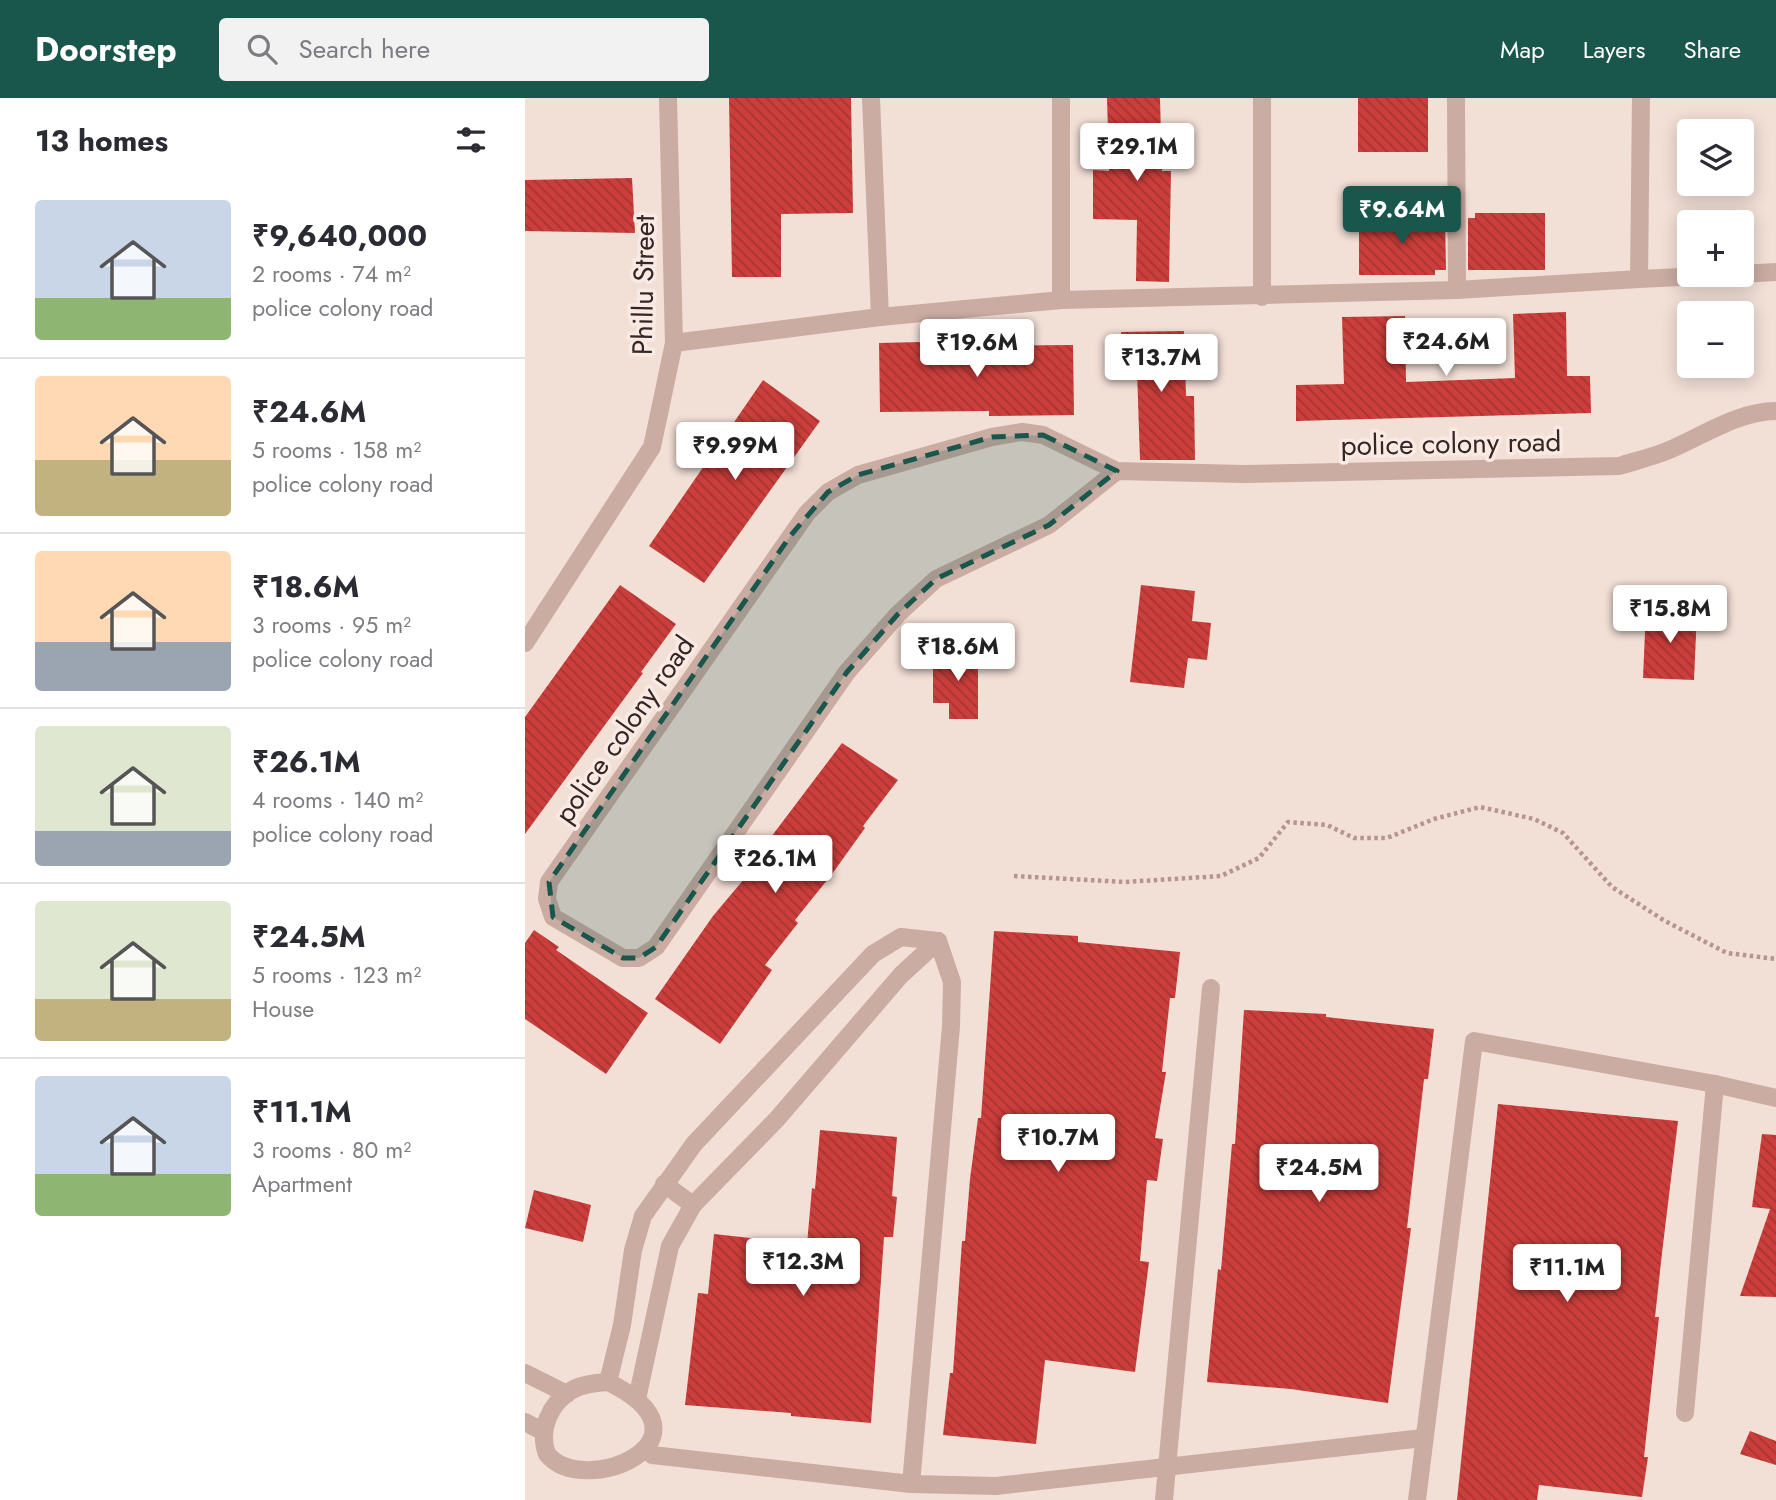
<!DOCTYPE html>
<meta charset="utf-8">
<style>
:root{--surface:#fff;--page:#f2f2f3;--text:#2b2b33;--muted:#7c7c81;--line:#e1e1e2;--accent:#19574d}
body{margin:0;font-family:Jost,sans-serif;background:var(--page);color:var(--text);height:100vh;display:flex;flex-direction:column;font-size:26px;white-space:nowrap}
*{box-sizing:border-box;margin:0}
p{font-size:23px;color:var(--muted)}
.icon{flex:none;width:38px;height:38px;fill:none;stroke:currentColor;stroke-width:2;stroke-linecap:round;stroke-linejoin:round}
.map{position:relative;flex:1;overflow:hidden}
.drawer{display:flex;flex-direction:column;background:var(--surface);width:525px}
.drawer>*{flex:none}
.fabs{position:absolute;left:1152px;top:21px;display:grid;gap:14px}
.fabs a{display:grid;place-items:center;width:77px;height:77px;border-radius:7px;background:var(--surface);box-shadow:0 4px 18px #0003;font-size:35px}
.price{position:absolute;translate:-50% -60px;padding:0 16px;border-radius:7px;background:#fff;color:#222;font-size:23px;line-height:46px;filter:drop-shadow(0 2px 4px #0008)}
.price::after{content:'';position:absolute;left:50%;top:42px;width:21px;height:16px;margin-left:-10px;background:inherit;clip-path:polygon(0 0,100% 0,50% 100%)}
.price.active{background:var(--accent);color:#fff}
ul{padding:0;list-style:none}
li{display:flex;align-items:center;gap:21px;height:175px;padding:0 35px}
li+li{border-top:2px solid var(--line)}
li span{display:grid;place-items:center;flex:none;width:196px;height:140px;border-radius:7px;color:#555}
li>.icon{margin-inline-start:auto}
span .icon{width:84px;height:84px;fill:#fffc;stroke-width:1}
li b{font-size:30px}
h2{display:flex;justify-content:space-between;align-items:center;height:84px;padding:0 35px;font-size:30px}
header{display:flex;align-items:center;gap:42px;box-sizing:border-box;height:98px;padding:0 35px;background:var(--accent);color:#fff}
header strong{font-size:33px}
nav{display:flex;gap:38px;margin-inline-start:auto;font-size:24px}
.search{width:490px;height:63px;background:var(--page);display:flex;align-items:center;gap:18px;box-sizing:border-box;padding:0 24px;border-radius:7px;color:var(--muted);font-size:26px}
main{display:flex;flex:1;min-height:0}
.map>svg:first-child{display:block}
.building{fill:url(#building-back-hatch)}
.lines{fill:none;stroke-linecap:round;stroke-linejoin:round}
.path{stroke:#b5958d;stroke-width:4.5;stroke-dasharray:3.5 3.5;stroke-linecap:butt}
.minor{stroke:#caaca2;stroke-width:18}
.marked{fill:#19574d;fill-opacity:0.2;stroke:#19574d;stroke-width:5;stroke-dasharray:14 9;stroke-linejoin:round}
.labels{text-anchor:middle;stroke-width:7;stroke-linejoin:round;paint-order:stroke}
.street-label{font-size:28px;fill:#342625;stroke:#f9eae3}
</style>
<header>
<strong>Doorstep</strong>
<div class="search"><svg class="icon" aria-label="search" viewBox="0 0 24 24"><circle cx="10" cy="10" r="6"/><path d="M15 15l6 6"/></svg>Search here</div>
<nav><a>Map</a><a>Layers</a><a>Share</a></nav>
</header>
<main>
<section class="drawer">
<h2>13 homes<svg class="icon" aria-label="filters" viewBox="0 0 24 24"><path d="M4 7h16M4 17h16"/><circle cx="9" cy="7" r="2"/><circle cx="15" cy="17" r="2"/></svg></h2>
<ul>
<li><span style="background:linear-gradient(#c9d6e8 70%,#8fb573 0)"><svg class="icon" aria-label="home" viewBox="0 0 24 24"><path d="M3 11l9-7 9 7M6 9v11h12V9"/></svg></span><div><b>₹9,640,000</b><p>2 rooms · 74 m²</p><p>police colony road</p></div></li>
<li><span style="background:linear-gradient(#ffd9b3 60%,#c2b280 0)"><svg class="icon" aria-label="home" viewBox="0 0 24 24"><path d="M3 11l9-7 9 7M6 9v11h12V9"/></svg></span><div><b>₹24.6M</b><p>5 rooms · 158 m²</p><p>police colony road</p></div></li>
<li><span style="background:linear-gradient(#ffd9b3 65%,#9aa5b1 0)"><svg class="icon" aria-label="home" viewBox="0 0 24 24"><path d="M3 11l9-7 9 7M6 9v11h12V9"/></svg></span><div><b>₹18.6M</b><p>3 rooms · 95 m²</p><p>police colony road</p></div></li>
<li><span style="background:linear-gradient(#dfe7d0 75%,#9aa5b1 0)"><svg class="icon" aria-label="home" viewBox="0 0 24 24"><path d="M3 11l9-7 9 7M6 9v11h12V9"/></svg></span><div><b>₹26.1M</b><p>4 rooms · 140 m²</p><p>police colony road</p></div></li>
<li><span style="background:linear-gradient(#dfe7d0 70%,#c2b280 0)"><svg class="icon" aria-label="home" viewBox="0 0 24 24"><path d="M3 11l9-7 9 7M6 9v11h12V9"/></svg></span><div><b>₹24.5M</b><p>5 rooms · 123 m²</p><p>House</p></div></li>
<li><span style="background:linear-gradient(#c9d6e8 70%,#8fb573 0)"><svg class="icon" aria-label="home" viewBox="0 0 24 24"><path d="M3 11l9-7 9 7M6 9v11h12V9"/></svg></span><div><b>₹11.1M</b><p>3 rooms · 80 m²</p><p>Apartment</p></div></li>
</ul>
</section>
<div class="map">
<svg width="1251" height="1402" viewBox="0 0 1251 1402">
<defs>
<pattern id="building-back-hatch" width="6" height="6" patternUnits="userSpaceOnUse" patternTransform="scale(1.75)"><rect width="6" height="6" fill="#cb3e3b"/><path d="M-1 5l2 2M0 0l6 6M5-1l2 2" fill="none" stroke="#a63431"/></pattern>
</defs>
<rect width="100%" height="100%" fill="#f2dfd6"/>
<g class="building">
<polygon points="204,0 326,0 328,115 256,116 256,179 207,179"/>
<polygon points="582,0 635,0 637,73 646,73 644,184 611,183 612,122 568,121 568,72 584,73"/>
<rect x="833" y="0" width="70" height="54"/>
<polygon points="107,80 110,135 0,133 0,82"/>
<polygon points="950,115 1020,115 1020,172 943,172 943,120 950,120"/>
<polygon points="834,120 920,120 921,172 910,172 910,177 834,177"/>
<polygon points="1041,214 1042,278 1065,278 1066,315 771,323 771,287 819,286 817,219 880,218 881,284 990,280 988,216"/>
<polygon points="659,233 661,298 669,298 670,362 615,362 612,273 596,273 596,234"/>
<polygon points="439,243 439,248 548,247 549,317 464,318 464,313 355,314 354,245"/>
<polygon points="238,282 295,323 179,485 124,448"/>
<polygon points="95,487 151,526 116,574 118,575 0,736 0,619"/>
<polygon points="616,487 670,493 667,523 686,525 682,562 663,560 659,590 605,584"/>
<polygon points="1121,512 1172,514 1169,582 1118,580"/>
<polygon points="421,550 453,550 453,621 424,621 424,605 408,605 408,564 421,564"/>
<polygon points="317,645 373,682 338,728 340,730 307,776 270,822 273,825 240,867 247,872 195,946 130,901 188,818 235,762 231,759"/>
<polygon points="9,832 34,849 31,852 123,915 81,976 0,921 0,845"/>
<polygon points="469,833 553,838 553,844 655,854 650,900 645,900 637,974 641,974 630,1040 638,1041 632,1083 622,1082 615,1163 624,1164 610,1274 520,1262 511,1346 418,1337 425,1275 428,1275 437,1143 440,1143 445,1081 453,1020 456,1020"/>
<polygon points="719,912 801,916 801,919 909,931 903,981 899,981 882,1130 886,1130 863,1305 766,1291 682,1284 693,1171 696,1172 707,1046 710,1046"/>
<polygon points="973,1006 1153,1023 1137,1155 1130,1219 1134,1219 1119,1359 1123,1359 1117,1399 1014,1387 1012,1402 932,1402"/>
<polygon points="295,1032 372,1039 367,1098 372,1099 368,1139 359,1139 346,1325 266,1318 266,1315 160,1307 173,1195 183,1196 189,1136 282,1146 287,1090 290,1091"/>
<polygon points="1237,1036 1251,1037 1251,1199 1215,1198 1245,1111 1227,1109"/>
<polygon points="9,1092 66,1107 58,1144 0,1130"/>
<polygon points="1225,1333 1251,1343 1251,1367 1215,1356"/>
</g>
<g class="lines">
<polyline class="path" points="489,778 600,784 696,778 734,760 763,724 802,727 829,740 862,740 909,721 955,709 1009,721 1038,735 1087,789 1140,823 1202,855 1251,861"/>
<g class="minor">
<polyline points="536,0 536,202"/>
<polyline points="931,0 932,192"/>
<polyline points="1116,0 1114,181 1198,177"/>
<polyline points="1216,176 1251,174"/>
<polyline points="737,199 737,0"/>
<polyline points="355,219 536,202 932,192 1114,181"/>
<polyline points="149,245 355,219 346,0"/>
<path d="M592 373 524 427 411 481 373 516 322 574 131 849 114 860H98L28 819 22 801 24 784 282 415 303 394 333 377 467 339 497 334 518 337 592 373 719 376 1094 368C1110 363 1127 359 1142 353 1176 339 1213 313 1251 313"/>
<polyline points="0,545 127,349 149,245 143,0"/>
<polyline points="139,1086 168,1107"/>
<polyline points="0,1275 42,1296"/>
<polyline points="83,1284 97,1227 108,1152 118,1118 169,1046 348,856 376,839 413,843"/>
<path d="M83 1284C200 1341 59 1402 22 1356 13 1332 25 1305 47 1292 58 1286 71 1285 83 1284Z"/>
<polyline points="112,1301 145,1148 168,1107 252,1021 376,877 413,843"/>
<polyline points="1160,1315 1190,986"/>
<polyline points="0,1324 19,1334"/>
<polyline points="127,1357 386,1386 471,1388 898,1340"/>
<polyline points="386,1386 426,928 427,884 413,843"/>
<polyline points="639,1402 686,890"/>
<polyline points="892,1402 949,943 1190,986 1251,1000"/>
</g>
</g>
<path class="marked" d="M518 337 592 373 524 427 411 481 373 516 322 574 131 849 114 860H98L28 819 24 784 266 437 303 394 333 377 467 339Z"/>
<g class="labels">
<g class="street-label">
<text transform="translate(118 187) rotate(-89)" y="10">Phillu Street</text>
<text transform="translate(926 345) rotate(-1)" y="10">police colony road</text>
<text transform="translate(99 631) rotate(-55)" y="10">police colony road</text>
</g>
</g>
</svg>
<div class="fabs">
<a><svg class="icon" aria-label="layers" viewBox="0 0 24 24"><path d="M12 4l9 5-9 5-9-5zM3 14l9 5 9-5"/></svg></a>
<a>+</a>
<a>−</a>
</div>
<b class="price" style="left:612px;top:85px">₹29.1M</b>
<b class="price active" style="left:877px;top:148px">₹9.64M</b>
<b class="price" style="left:921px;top:280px">₹24.6M</b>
<b class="price" style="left:452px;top:281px">₹19.6M</b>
<b class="price" style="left:636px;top:296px">₹13.7M</b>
<b class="price" style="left:210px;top:384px">₹9.99M</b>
<b class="price" style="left:1145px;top:547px">₹15.8M</b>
<b class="price" style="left:433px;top:585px">₹18.6M</b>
<b class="price" style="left:250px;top:797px">₹26.1M</b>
<b class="price" style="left:533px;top:1076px">₹10.7M</b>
<b class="price" style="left:794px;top:1106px">₹24.5M</b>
<b class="price" style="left:278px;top:1200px">₹12.3M</b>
<b class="price" style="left:1042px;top:1206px">₹11.1M</b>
</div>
</main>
